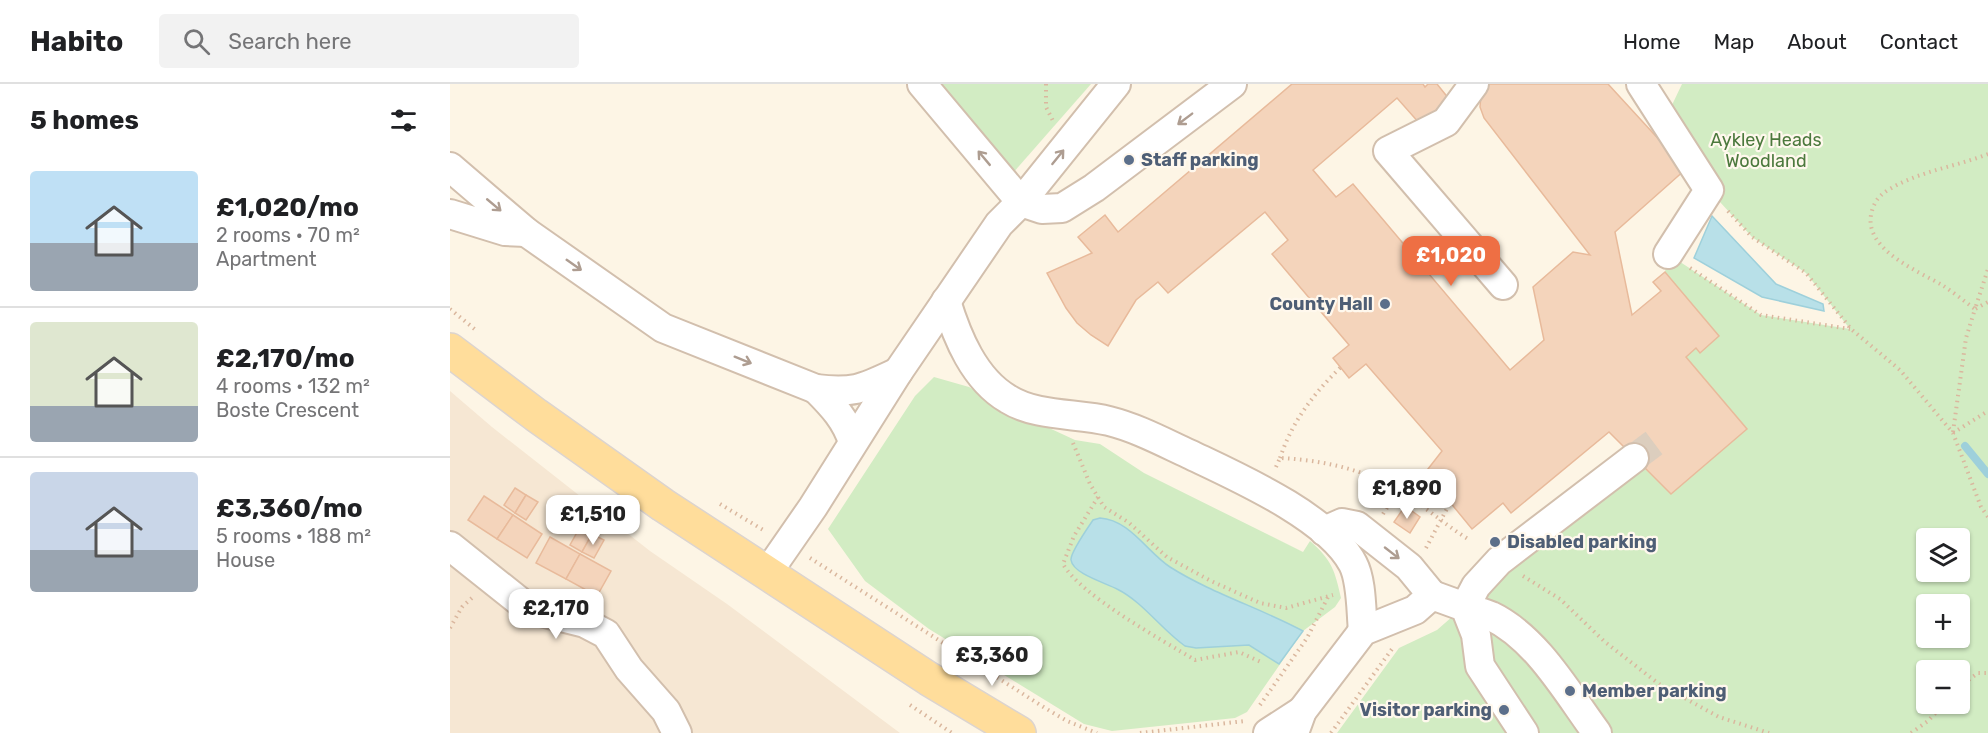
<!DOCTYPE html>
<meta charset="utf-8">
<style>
:root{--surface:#fff;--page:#f2f2f2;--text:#202124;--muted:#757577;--line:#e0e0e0;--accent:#ee6f44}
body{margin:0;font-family:Rubik,sans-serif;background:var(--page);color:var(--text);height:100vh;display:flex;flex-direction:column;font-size:22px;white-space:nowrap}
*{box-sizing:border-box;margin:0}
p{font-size:20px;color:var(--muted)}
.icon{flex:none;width:33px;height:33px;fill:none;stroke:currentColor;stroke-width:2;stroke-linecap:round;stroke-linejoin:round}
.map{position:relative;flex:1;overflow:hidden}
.details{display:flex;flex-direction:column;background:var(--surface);width:450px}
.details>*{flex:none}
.controls{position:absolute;left:1466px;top:444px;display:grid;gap:12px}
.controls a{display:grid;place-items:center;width:54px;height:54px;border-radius:6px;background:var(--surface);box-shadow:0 2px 4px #0004;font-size:30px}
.price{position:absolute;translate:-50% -51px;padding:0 14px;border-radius:12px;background:#fff;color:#222;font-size:20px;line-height:39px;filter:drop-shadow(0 2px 3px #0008)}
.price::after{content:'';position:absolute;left:50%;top:36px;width:18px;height:14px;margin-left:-9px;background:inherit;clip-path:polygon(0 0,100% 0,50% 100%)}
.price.selected{background:var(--accent);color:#fff}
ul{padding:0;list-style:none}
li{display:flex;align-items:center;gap:18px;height:150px;padding:0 30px}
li+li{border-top:2px solid var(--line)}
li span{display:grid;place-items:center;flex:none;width:168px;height:120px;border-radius:6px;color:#555}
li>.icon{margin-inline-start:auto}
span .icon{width:72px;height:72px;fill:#fffc;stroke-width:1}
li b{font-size:26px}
h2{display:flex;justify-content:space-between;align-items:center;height:72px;padding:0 30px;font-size:26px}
header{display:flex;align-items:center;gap:36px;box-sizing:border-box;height:84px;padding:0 30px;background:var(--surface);border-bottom:2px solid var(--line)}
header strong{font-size:28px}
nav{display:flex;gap:33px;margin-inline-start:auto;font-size:21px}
.search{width:420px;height:54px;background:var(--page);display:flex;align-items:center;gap:15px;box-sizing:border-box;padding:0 21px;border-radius:6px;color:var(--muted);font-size:22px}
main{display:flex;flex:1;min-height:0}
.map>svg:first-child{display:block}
.residential{fill:#f6e7d3}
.green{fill:#d2ecc3;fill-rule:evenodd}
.water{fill:#b8e0e8;stroke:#9ed0db;stroke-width:1.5}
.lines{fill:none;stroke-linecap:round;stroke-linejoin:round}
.stream{stroke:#9ed0db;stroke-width:8}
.building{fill:#f4d4bb;stroke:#e8ba9b;stroke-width:1.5}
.minor-tunnel{stroke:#dccebe;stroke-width:28;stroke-dasharray:28 14;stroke-linecap:butt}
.minor-casing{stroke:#d2bfad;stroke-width:32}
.major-casing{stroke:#dcd4cf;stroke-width:36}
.path{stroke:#dab79e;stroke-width:4;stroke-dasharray:1.5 4.5;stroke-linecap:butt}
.minor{stroke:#fff;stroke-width:28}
.major{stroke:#ffdd9b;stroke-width:33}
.oneway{stroke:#ae9d91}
.service-dot{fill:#5c6f8a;stroke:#fff8ed;stroke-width:2}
.labels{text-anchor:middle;stroke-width:4.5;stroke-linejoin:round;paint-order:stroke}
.park-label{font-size:18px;fill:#4c793d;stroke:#fff8ed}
.service-label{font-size:18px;font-weight:bold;fill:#4e5e75;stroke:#fff8ed;text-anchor:start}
</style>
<header>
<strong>Habito</strong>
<div class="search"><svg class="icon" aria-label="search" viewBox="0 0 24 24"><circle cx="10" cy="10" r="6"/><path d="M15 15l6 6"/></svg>Search here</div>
<nav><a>Home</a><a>Map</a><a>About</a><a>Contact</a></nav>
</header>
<main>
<section class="details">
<h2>5 homes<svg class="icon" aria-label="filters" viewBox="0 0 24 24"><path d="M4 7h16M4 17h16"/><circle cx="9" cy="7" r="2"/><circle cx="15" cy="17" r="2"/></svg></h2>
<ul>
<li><span style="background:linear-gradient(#bfe0f5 60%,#9aa5b1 0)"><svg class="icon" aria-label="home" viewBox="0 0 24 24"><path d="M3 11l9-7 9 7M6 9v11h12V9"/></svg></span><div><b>£1,020/mo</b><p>2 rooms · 70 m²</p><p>Apartment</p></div></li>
<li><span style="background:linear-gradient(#dfe7d0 70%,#9aa5b1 0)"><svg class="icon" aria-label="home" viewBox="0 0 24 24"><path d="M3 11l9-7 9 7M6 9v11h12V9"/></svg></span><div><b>£2,170/mo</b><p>4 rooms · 132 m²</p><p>Boste Crescent</p></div></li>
<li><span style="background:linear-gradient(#c9d6e8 65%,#9aa5b1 0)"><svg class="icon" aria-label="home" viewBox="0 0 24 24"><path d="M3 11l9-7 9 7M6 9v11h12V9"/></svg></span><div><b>£3,360/mo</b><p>5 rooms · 188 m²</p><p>House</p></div></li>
</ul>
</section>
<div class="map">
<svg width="1538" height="649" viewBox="0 0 1538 649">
<rect width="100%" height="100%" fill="#fdf5e5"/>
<polygon class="residential" points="0,307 42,343 200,467 277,520 450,649 0,649"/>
<g class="green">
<polygon points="485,0 641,0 563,89"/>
<path d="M1232 0H1538V649H887L949 564 987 546 1184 374 1221 410 1296 345 1236 273 1246 264 1250 268 1269 252 1215 188 1218 170 1311 231 1400 245 1356 189 1302 153 1259 106 1222 21ZM1476 454H1509V488H1476ZM1476 520H1509V554H1476ZM1476 586H1509V620H1476Z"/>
<path d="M484 293 519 303 571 331 625 356 650 360 694 389 853 468 860 457C882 476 885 487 891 514L885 523 853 547 797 628 785 634 662 647 634 640 479 545 415 497 378 445 465 312Z"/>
</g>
<g class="water">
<polygon points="1262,132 1326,200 1373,220 1374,227 1312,213 1244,174"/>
<path d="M650 434C680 436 697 468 720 483 761 509 810 524 853 547L829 580 799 561 746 564 735 562C711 545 693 518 667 505 656 499 623 490 621 476 620 469 639 442 643 436Z"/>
</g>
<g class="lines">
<polyline class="stream" points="1515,362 1538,390"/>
</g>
<g class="building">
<polygon points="842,0 973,0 975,3 978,0 987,0 999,15 970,40 947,14 863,86 886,113 903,100 1060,286 1094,256 1083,203 1123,168 1140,171 1034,34 1030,23 1031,11 1039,0 1158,0 1236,85 1165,148 1182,231 1211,207 1203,198 1215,188 1269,252 1250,269 1246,264 1236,273 1297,345 1221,410 1159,348 1061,429 1053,419 1022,445 990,406 979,416 964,403 992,367 916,280 899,294 883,274 899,261 822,170 838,156 815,128 718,209 708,198 686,216 658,262 641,251 627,239 616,224 597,189 642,169 628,153 655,131 668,148"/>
<polygon points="65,404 76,411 65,429 54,421"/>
<polygon points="76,411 88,418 76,436 65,429"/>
<polygon points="34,412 63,431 47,455 18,436"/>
<polygon points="955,422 970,433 960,449 944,438"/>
<polygon points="63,431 92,450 77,474 47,455"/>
<polygon points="130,443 142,450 132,468 120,461"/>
<polygon points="142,450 154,456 144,474 132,468"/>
<polygon points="100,453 130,470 116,495 86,479"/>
<polygon points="130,470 161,487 147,512 116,495"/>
</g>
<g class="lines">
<polyline class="minor-tunnel" points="1184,374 1204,359"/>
<defs>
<g id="minor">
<polyline points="472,0 571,118 592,125 612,124 644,104 782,0"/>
<polyline points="1024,0 996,38 938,67 1053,201"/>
<polyline points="1191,0 1259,106 1218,170"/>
<polyline points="0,83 76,148 55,147 0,130"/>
<path d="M76 148 213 244 366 305C404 310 414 304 448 288"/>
<path d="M496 217C507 253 524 295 558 315 587 333 627 329 659 337 687 344 713 358 739 370 785 392 879 433 903 480 912 497 911 528 913 547"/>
<path d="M366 305C383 322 396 336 403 358"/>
<polyline points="874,447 892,439 907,442 959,483 982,511"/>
<polyline points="0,462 79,525 135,539 156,550 179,585 216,627 227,649"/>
<polyline points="318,488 363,423 448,288 549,140 571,118 666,0"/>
<polyline points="818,649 852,627"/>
<polyline points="844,649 852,627 913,547 965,526 982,511 1015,523 1026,551 1030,582 1074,649"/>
<path d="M1147 649C1118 610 1087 554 1041 532 1033 529 1024 526 1015 523L1026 502 1049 477 1184 374"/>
</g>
<polyline id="major" points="0,266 86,331 213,421 479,595 569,649"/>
</defs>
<use href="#minor" class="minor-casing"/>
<use href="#major" class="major-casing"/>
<g class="path">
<polyline points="596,0 596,23 603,37"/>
<path d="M1538 70C1505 83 1469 87 1438 106 1428 112 1423 120 1421 131 1415 166 1468 187 1492 201 1503 208 1514 217 1525 225L1538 185"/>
<polyline points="1278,127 1302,153 1356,189 1401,245 1450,286 1503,349 1531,423 1538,433"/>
<polyline points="1240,184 1311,231 1400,245"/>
<polyline points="0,225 27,247"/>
<polyline points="1503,348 1516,254 1525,225 1538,218"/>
<polyline points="1503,349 1538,327"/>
<polyline points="623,359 640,400 654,423 678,438 717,473 761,497 810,519 836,524 883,511"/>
<path d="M830 374C842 338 863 310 891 283"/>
<path d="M826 383 830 374C870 376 915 385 950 407 973 421 994 440 1018 455"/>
<path d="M648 413 624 452 613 480C630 511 712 556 745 576L789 568 811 578"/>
<polyline points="270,420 315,447"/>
<polyline points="933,430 949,406"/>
<polyline points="976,464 1000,419"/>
<polyline points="360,474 595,624 617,637 647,649"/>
<polyline points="1073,492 1110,515 1155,558 1209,600 1269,633 1319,649"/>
<polyline points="0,544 12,523 23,513"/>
<polyline points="1509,603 1528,589 1538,589"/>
<polyline points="460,621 502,649"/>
<polyline points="810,621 857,554 878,513"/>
<polyline points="690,649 795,637"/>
<polyline points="881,649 942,565"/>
<polyline points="1461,649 1478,637 1494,620"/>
</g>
<use href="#minor" class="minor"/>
<use href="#major" class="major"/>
</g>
<defs><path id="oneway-shaft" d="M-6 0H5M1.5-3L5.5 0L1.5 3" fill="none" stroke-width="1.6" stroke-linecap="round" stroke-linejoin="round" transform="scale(1.5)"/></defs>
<g class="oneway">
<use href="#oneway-shaft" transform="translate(735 35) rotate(143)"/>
<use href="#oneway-shaft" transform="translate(608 73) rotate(-51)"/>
<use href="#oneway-shaft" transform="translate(534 74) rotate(-130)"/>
<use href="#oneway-shaft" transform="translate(44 121) rotate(40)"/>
<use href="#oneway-shaft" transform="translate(124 181) rotate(35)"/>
<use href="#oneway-shaft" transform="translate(293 276) rotate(22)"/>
<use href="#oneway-shaft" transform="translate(942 469) rotate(38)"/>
</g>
<g class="service-dot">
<circle cx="679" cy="76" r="6"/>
<circle cx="935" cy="220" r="6"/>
<circle cx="1045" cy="458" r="6"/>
<circle cx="1120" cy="607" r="6"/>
<circle cx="1054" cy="626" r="6"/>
</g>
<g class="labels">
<g class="park-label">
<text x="1316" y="62">Aykley Heads<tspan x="1316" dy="21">Woodland</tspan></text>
</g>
<g class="service-label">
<text x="691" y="82">Staff parking</text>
<text x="923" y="226" text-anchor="end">County Hall</text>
<text x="1057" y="464">Disabled parking</text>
<text x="1132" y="613">Member parking</text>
<text x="1042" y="632" text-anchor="end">Visitor parking</text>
</g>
</g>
</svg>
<div class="controls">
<a><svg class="icon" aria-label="layers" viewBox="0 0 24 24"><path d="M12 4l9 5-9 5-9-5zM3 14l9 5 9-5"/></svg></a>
<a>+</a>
<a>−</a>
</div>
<b class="price selected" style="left:1001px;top:203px">£1,020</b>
<b class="price" style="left:957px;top:436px">£1,890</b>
<b class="price" style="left:143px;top:462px">£1,510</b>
<b class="price" style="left:106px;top:556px">£2,170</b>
<b class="price" style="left:542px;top:603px">£3,360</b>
</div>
</main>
